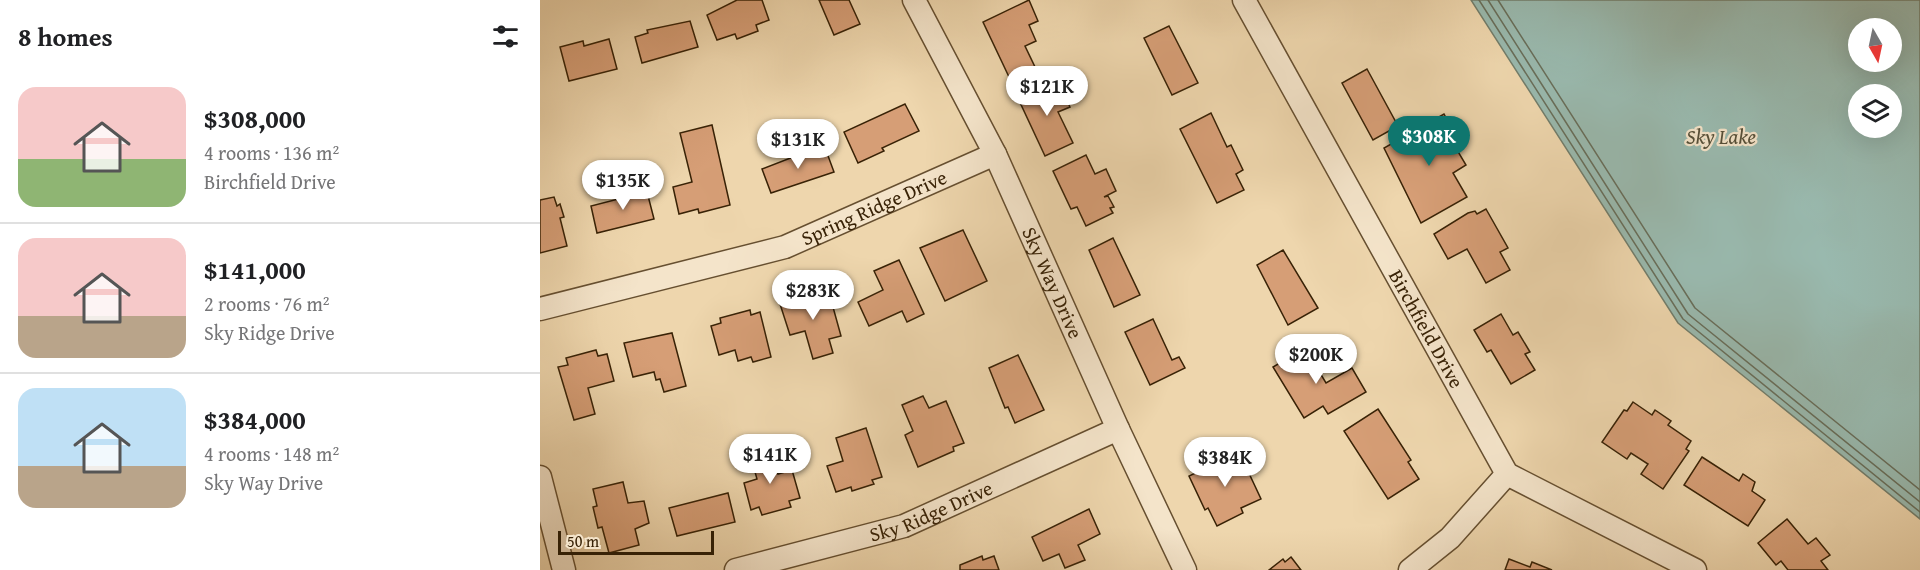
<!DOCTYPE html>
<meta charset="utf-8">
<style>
:root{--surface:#fff;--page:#f2f2f2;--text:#202124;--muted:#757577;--line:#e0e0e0;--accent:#0f766e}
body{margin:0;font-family:"Gentium Book Plus",serif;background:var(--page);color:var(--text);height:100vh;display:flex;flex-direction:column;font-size:22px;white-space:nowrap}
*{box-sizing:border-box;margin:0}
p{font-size:20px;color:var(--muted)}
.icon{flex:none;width:33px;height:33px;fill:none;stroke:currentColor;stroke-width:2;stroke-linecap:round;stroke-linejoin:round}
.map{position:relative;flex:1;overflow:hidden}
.panel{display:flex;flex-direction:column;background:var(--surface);width:540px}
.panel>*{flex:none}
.needle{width:39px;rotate:171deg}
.buttons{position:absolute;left:1308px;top:18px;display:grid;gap:12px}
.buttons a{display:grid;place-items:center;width:54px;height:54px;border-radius:50%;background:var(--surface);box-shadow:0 6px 24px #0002;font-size:30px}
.scale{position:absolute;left:18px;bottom:15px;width:156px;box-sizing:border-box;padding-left:6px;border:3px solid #382206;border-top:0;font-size:16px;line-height:21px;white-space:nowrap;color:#382206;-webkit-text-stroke:4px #f4e4ca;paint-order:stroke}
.price{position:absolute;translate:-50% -51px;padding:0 14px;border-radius:21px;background:#fff;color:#222;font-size:20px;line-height:39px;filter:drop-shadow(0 2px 3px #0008)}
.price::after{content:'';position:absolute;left:50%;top:36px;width:18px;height:14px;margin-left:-9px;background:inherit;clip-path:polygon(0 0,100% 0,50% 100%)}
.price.active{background:var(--accent);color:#fff}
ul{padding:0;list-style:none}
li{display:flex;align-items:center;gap:18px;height:150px;padding:0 18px}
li+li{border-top:2px solid var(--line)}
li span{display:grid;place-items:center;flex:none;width:168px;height:120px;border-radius:18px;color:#555}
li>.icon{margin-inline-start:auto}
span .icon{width:72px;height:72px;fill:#fffc;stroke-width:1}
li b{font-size:26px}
h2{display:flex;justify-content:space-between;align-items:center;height:72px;padding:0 18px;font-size:26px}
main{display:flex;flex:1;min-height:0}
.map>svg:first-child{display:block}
.water{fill:#99b9ae;stroke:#727d6b;stroke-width:1.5;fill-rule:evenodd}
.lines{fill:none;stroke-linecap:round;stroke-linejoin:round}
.shore{stroke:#686e5a;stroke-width:1.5}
.building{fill:#d69e76;stroke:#382206;stroke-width:1.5}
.minor-casing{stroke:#664f30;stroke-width:25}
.minor{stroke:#f4e4ca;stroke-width:22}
.labels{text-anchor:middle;stroke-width:4.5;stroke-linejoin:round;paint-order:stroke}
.street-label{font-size:20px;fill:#382206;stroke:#f4e4ca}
.water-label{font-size:21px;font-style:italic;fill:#554f38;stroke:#f4e4ca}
</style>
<main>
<section class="panel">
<h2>8 homes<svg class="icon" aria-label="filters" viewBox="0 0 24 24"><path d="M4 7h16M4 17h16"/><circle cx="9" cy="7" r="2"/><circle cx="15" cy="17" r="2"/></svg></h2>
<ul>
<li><span style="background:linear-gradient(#f6c9c9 60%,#8fb573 0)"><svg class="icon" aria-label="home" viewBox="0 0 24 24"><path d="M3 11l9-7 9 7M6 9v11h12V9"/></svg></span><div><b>$308,000</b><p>4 rooms · 136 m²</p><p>Birchfield Drive</p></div></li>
<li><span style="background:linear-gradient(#f6c9c9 65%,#b9a48a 0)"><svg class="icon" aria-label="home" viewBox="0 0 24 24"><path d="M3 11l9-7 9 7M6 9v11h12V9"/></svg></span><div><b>$141,000</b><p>2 rooms · 76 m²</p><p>Sky Ridge Drive</p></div></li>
<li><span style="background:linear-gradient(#bfe0f5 65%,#b9a48a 0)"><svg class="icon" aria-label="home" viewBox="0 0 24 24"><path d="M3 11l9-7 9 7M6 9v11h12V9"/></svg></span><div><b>$384,000</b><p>4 rooms · 148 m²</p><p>Sky Way Drive</p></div></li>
</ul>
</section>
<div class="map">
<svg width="1380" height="570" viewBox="0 0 1380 570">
<rect width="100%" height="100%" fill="#eed6ad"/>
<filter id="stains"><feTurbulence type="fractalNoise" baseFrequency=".00333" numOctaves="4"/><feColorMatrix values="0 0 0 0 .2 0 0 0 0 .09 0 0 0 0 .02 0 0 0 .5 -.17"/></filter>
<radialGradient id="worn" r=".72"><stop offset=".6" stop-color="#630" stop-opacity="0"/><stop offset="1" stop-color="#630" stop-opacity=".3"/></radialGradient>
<path class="water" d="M931 0H1380V519L1138 323ZM1318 28H1352V62H1318ZM1318 94H1352V128H1318Z"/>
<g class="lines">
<g class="shore">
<polyline points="939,0 1143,319 1380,512"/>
<polyline points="948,0 1148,314 1380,502"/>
<polyline points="958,0 1155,308 1380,490"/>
</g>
</g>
<g class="building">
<polygon points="197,0 222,0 229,20 216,25 218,31 197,39 195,34 177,40 167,15"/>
<polygon points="279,0 309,0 320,24 294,35"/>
<polygon points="489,0 498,21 489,25 496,41 485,46 495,67 470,79 443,22"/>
<polygon points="150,21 158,47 102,63 95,37 108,33 107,30"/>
<polygon points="629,26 658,83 632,95 604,38"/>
<polygon points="69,39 77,69 29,81 20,47 43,41 44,46"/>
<polygon points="827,69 858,126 833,140 802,83"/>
<polygon points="506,83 510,93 521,88 530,107 518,112 533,143 505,156 477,96"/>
<polygon points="365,104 379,131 342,148 344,151 318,163 304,132"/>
<polygon points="671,113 687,147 691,145 703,170 696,174 704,190 677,203 640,129"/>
<polygon points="904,114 922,147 917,150 926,165 913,173 927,197 881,223 844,148"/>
<polygon points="172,125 190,205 159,213 158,209 139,214 133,187 152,182 140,133"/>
<polygon points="284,145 294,172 231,193 222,169"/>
<polygon points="546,155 555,174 566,169 576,191 564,197 568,196 574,207 570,208 573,213 546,226 537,207 531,209 513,171"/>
<polygon points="105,184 114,219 57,233 51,206 94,195 92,187"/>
<polygon points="14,197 17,206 20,204 24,217 20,218 27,246 0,253 0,200"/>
<polygon points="946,209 968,248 960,252 970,270 946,283 927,249 908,259 894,234 928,213 935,211 937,214"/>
<polygon points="423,230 447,281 405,301 380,248"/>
<polygon points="573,238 600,295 574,307 549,250"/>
<polygon points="743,250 778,308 748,325 717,265"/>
<polygon points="359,260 384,314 367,322 362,311 329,326 318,302 343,290 334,271"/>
<polygon points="288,289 301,336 289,339 293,353 273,359 265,331 250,335 240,304"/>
<polygon points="210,310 211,315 220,312 231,357 213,362 211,357 198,361 195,350 179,355 171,326 181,323 180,318"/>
<polygon points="961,314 973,335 978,332 990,352 985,354 995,370 971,384 951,350 947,352 934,330"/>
<polygon points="613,319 632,360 639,357 645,368 610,385 585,332"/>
<polygon points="132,333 146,386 124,392 120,379 116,380 114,372 93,377 84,343"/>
<polygon points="765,348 786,383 812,368 826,392 788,414 783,406 764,418 733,367"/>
<polygon points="56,350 58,356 67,354 74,381 48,388 55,414 34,420 18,367 28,365 26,358"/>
<polygon points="478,355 504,410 475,423 468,407 465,408 449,368"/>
<polygon points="383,396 389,408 406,401 424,443 413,447 414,451 378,467 365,435 373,431 362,405"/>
<polygon points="1093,402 1112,415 1115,410 1131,421 1128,425 1151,441 1146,449 1149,451 1123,489 1101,474 1108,464 1091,453 1087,459 1062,442 1084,410 1087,411"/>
<polygon points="838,409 871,460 868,462 879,479 848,499 804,431"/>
<polygon points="326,428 342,477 332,480 334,484 312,491 311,487 296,492 287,466 303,461 296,438"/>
<polygon points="231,448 238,474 252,470 260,498 249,501 251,507 222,515 219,507 211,510 204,483 217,479 210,454"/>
<polygon points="699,452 721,499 701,508 703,513 677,526 668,508 665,510 649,476"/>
<polygon points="1162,457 1199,481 1203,474 1215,482 1212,491 1225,500 1208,526 1144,485"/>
<polygon points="83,482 88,503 104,501 109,523 95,529 99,545 69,553 62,527 58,528 53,507 57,506 53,489"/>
<polygon points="188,493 195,522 137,536 129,508"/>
<polygon points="549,509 560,534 538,545 545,560 525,568 519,554 503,561 492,537"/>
<polygon points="1247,519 1268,544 1276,538 1290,555 1281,561 1288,570 1248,570 1241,561 1236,565 1218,543"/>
<polygon points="442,556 443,560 454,556 459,570 420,570 420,565"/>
<polygon points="751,557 761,570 729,570 743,559 745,562"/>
<polygon points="969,559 990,567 992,562 1012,570 965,570"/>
</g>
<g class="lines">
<defs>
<g id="minor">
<path id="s1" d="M374 0 455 154 578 429 645 570"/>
<path id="s2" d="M704 0 967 474 1155 570"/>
<path id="s3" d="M0 309 245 247 455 154"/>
<polyline points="0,477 24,570"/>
<path id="s4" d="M196 570 364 526 578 429"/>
<polyline points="870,570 910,538 967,474"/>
</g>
</defs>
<use href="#minor" class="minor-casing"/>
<use href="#minor" class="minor"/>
</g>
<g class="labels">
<g class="street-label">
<text dy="7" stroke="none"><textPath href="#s3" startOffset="350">Spring Ridge Drive</textPath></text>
<text dy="7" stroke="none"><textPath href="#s1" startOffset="315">Sky Way Drive</textPath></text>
<text dy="7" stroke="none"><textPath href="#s2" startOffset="376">Birchfield Drive</textPath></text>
<text dy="7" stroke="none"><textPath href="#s4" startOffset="204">Sky Ridge Drive</textPath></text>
</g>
<g class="water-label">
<text x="1181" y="144">Sky Lake</text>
</g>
</g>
<rect width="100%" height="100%" filter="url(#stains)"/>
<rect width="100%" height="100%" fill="url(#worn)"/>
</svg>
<div class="buttons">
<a><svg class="needle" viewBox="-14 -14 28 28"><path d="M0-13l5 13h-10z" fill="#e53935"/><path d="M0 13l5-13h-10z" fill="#757577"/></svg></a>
<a><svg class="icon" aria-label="layers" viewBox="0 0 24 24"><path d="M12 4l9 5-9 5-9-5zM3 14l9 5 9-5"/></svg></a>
</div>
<div class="scale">50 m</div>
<b class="price" style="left:507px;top:117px">$121K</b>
<b class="price active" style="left:889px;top:167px">$308K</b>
<b class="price" style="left:258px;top:170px">$131K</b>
<b class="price" style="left:83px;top:211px">$135K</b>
<b class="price" style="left:273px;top:321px">$283K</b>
<b class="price" style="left:776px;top:385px">$200K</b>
<b class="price" style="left:230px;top:485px">$141K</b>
<b class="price" style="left:685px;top:488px">$384K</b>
</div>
</main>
